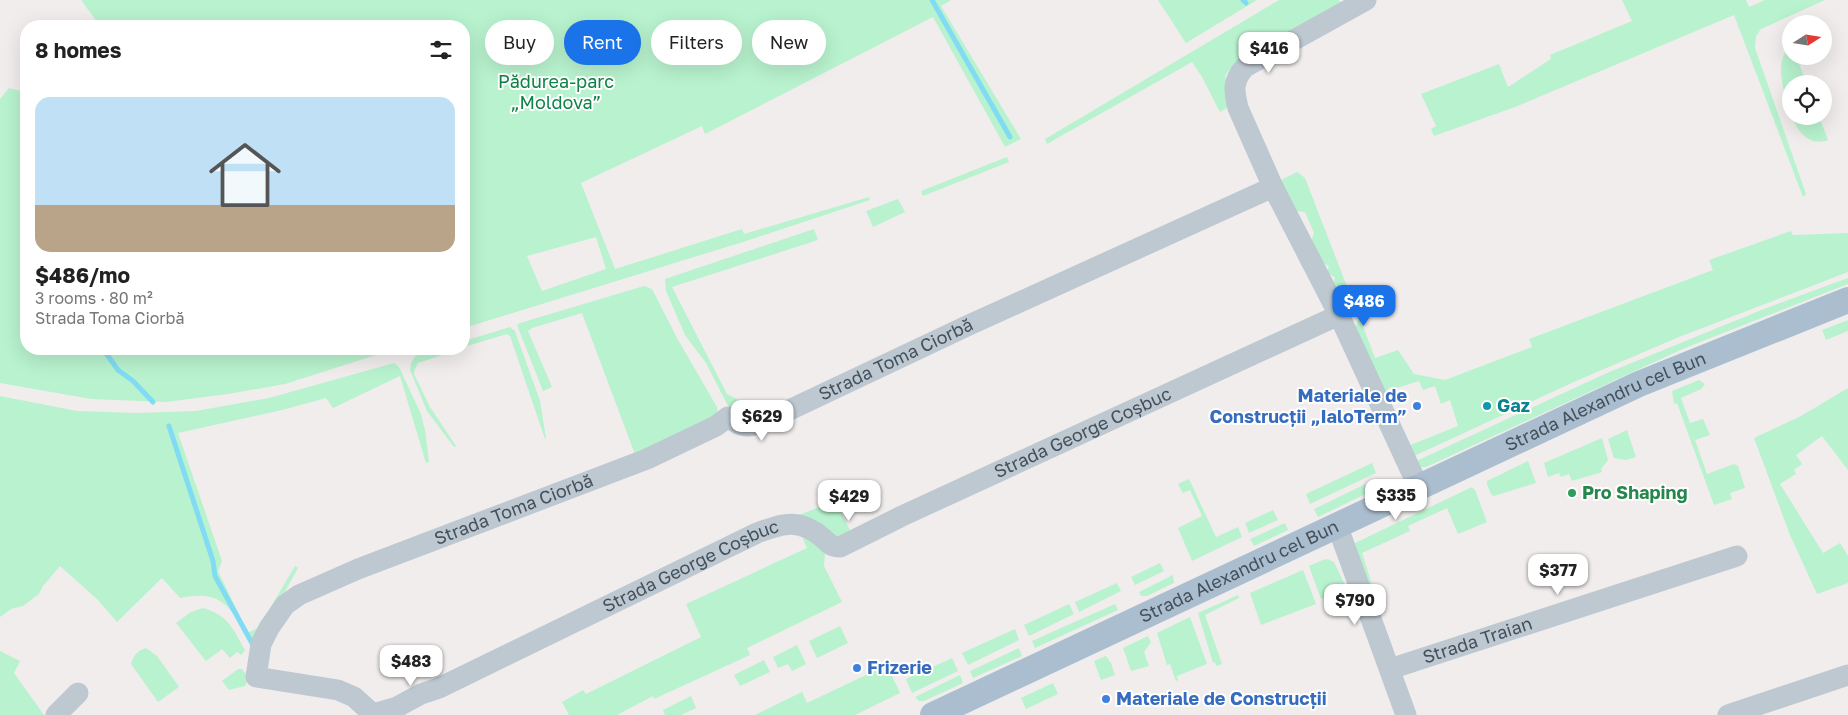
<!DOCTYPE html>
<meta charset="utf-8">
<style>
:root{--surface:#fff;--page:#f6f6f6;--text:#222;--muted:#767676;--accent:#1a73e8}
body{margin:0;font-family:"Golos Text",sans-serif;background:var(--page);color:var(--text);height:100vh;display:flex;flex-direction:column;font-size:19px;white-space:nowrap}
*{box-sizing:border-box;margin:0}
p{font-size:16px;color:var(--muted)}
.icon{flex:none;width:28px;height:28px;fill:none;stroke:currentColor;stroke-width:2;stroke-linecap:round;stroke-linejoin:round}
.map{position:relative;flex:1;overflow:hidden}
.sheet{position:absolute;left:20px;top:20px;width:450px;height:335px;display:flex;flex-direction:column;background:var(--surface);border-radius:20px;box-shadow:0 5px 20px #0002}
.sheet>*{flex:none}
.guide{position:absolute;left:485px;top:20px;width:475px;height:45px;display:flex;gap:10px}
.needle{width:32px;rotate:78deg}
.buttons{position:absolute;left:1782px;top:15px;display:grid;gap:10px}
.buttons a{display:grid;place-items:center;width:50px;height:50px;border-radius:50%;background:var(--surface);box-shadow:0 5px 20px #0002;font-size:25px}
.price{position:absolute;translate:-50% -42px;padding:0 11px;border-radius:10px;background:#fff;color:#222;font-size:16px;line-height:32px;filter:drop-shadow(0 1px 2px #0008)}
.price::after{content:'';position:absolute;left:50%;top:30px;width:15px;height:11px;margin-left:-8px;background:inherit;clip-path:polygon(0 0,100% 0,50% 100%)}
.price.on{background:var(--accent);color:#fff}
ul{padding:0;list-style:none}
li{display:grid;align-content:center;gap:10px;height:265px;padding:0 15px}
li span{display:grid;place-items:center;height:155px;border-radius:15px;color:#555}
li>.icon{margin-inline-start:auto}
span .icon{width:90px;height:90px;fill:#fffc;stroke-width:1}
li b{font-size:21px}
h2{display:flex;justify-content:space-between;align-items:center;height:60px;padding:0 15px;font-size:21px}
.tag{padding:0 18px;border-radius:22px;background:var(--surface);box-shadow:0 5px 20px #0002;font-size:18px;line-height:45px}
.tag.on{background:var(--accent);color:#fff}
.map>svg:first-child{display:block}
.green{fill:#b8f2ce;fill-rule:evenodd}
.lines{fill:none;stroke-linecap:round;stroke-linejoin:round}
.stream{stroke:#81dcf3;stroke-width:5}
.minor{stroke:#bdc8d1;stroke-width:21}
.major{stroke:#abbecf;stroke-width:26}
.shop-dot{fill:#3f7fe0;stroke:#fff;stroke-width:2}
.culture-dot{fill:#0f9aa8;stroke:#fff;stroke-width:2}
.leisure-dot{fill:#2e9e5b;stroke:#fff;stroke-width:2}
.labels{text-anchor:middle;stroke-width:4;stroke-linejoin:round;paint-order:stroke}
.park-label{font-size:18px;fill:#0f8348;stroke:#fff}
.street-label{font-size:18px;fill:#44515d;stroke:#fff}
.shop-label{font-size:18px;font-weight:bold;fill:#366cbe;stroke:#fff;text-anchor:start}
.culture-label{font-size:18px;font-weight:bold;fill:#0d838f;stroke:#fff;text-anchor:start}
.leisure-label{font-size:18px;font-weight:bold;fill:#27864d;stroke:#fff;text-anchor:start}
</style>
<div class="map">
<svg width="1848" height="715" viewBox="0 0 1848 715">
<rect width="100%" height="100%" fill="#f1eded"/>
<g class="green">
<path d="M81 0H951L941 6 1021 139 1005 147 933 17 705 134 702 126 581 183 615 269 742 229 744 234 869 197 870 200 746 241 464 328V26H100ZM596 237 606 269 542 291 527 256Z"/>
<polygon points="1158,0 1257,0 1186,43"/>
<polygon points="1279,0 1339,0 1343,7 1229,70 1225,76 1230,106 1220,112 1202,77 1192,62 1047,144 1045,139"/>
<polygon points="1622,0 1746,0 1749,7 1765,0 1825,0 1761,29 1756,36 1755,48 1806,194 1803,197 1734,15 1515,107 1434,136 1431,129 1436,126 1421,94 1499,64 1508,87 1551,59 1550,55 1632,21"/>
<path d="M1791 52V56H1796L1807 84H1791V115C1786 97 1775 70 1785 53Z"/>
<polygon points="9,88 21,91 26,96 26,349 395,349 285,384 228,394 166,402 91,399 0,383 0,99"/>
<path d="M1792 116H1819L1828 140C1810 147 1797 132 1792 116Z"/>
<polygon points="1007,157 1009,162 923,196 921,191"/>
<polygon points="1297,172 1305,178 1351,297 1339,304 1332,289 1335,277 1327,273 1329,266 1319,261 1311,242 1314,233 1305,212 1294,211 1281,180"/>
<polygon points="898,199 905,212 873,227 866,211"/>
<polygon points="814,229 818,240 672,287 727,394 741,401 749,416 761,411 761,419 736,417 727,404 706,363 685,335 666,291 665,279"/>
<polygon points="1791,231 1793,235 1848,233 1848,272 1679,337 1576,381 1412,457 1408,446 1458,426 1450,400 1441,404 1435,386 1423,390 1419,381 1394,389 1388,388 1388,391 1384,393 1355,330 1359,316 1375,358 1398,350 1414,374 1445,380 1532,347 1529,339 1713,270 1709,260"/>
<polygon points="1848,278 1848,284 1685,348 1426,467 1421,467 1414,462 1607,373 1764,309"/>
<polygon points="644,286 652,289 677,338 717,407 718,416 636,457 582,313 532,328 528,331 552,387 543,391 517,325 520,323"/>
<polygon points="1848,320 1848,331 1826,340 1822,330"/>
<polygon points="510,327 515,331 540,401 546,438 545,439 510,336 507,334 464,347 464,341"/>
<polygon points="440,349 460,349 418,363 415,369 414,374 430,407 456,446 454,447 427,411 410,370 411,363 415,356"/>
<path d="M394 363 399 367 421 414 425 430 429 462 426 463 400 376 333 408 326 398 282 410 178 433 222 561 218 571 248 633 259 627 295 566 298 568 254 648C232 613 228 588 180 598L162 578 117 622 98 600 60 566 43 586 39 594 23 606 11 609 0 617V396L77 411 136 413 196 411 269 398Z"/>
<polygon points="1699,380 1705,384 1701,389 1681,398 1690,423 1703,419 1710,435 1695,440 1707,474 1734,464 1738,466 1745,488 1730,493 1732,499 1714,505 1677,403 1674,404 1672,391"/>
<polygon points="1848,388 1848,470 1822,436 1796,455 1802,464 1794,470 1796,474 1780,484 1823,553 1840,543 1848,556 1848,583 1817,594 1790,535 1754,438 1801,416"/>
<polygon points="1627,430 1636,457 1626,460 1614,458 1608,439"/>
<polygon points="1602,438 1608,460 1601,469 1602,472 1572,481 1569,474 1561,477 1559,473 1548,477 1544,463"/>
<polygon points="1528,461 1536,483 1494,496 1491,494 1487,484 1487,481"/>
<polygon points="1372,463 1376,473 1310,504 1306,494"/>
<polygon points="1189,479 1216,537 1238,527 1242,537 1192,561 1178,528 1202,516 1190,490 1183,493 1178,484"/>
<polygon points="1376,479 1380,487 1318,517 1314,509"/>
<path d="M1472 487 1475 490 1487 522 1458 534 1447 508 1408 526 1410 531 1362 553 1375 594C1360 584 1357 560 1355 543Z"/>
<polygon points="835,501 852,534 836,542 799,515"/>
<polygon points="1273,510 1278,520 1249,533 1245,523"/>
<polygon points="1285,523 1288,530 1254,546 1250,539"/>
<polygon points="800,532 825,553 824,566 842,602 747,648 750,655 654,699 653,696 617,715 569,715 562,702 583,690 586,694 701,637 686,604 807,548"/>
<polygon points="1328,559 1334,562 1347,589 1321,599 1309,566 1323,560"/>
<polygon points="1160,563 1164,571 1135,585 1131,577"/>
<polygon points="1303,570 1316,604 1261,625 1250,593"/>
<polygon points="1173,575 1174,583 1147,596 1141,596 1139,592"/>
<polygon points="1117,583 1121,591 1079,612 1075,602"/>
<polygon points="1238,595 1239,598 1205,615 1222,664 1216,666 1215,662 1213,663 1198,613"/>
<polygon points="1069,604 1074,614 1029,636 1024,625"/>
<polygon points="1115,604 1118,610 1035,648 1032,641"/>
<path d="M203 608C228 615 233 629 245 650L241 655 237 652 230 658 222 649 206 661 176 623 191 612Z"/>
<polygon points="1190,617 1207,664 1177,676 1178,680 1176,681 1170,664 1167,665 1157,633"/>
<polygon points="840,626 848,643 817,658 809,641"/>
<polygon points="1015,629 1019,640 968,665 962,653"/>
<polygon points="1148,636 1151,642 1144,652 1149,666 1131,671 1123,648"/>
<polygon points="797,645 806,664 792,671 788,664 778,668 773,657"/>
<path d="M146 648 157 656 179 687 158 702 131 664C134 655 137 651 146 648Z"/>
<polygon points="1019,648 1022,656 973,678 970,671"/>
<polygon points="0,651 20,661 14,673 44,715 0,715"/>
<polygon points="1106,656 1111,663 1115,675 1101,680 1094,661"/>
<polygon points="952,658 958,671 912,693 906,679"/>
<polygon points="764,660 770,672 740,686 734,675"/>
<polygon points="887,665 900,693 855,715 755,715 802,692 807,703"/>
<polygon points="238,669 242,669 249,678 245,686 229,690 222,681"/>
<polygon points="960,675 963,683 924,701 919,701 915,697"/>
<polygon points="1053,683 1058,694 1026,709 1021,698"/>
<polygon points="691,696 696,708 681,715 665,715 663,710"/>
</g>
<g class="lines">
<g class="stream">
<polyline points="932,0 1010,137"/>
<polyline points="1243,0 1246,3"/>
<polyline points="103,349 118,370 133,381 153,402"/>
<polyline points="169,426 213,561 215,576 253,645"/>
</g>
<g class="minor">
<path d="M1366 0 1245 67C1232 81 1234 91 1238 108L1273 187 1339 315 1418 486"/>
<polyline points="1337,525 1406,715"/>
<path id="s1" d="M1390 669 1737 556"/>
<path id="s2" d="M373 714 397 707 421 694 439 688 757 533C784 523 799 518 823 538 829 544 832 547 840 547L902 516 1339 315"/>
<polyline points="56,715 78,693"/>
<path id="s3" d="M374 715 354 697 338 690 256 677 261 644 269 628 285 605 299 595 358 569 647 459 716 426 728 417C741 428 749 428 764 422L969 325 1273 187"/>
<polyline points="1728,715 1848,675"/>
</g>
<path class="major" id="s4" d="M933 715 1639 384 1848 300"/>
</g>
<g class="shop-dot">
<circle cx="1417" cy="406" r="5"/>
<circle cx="857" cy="668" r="5"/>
<circle cx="1106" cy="699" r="5"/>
</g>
<circle class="culture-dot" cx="1487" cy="406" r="5"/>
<circle class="leisure-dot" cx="1572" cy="493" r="5"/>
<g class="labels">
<g class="park-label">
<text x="556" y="88">Pădurea-parc<tspan x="556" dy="21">„Moldova”</tspan></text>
</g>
<g class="street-label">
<text dy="6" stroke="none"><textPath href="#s3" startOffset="874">Strada Toma Ciorbă</textPath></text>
<text dy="6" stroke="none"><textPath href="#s4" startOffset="742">Strada Alexandru cel Bun</textPath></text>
<text dy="6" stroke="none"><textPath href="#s2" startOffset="784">Strada George Coșbuc</textPath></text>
<text dy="6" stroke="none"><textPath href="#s3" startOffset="455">Strada Toma Ciorbă</textPath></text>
<text dy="6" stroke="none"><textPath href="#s2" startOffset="351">Strada George Coșbuc</textPath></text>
<text dy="6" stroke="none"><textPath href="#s4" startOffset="338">Strada Alexandru cel Bun</textPath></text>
<text dy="6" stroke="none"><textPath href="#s1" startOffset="92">Strada Traian</textPath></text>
</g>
<g class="shop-label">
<text x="1407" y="402" text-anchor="end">Materiale de<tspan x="1407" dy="21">Construcții „IaloTerm”</tspan></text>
<text x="867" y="674">Frizerie</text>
<text x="1116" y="705">Materiale de Construcții</text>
</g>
<g class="culture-label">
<text x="1497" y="412">Gaz</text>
</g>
<g class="leisure-label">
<text x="1582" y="499">Pro Shaping</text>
</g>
</g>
</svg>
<div class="buttons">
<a><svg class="needle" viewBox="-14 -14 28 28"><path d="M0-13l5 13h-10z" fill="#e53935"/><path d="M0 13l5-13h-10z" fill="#767676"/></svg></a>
<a><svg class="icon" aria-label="locate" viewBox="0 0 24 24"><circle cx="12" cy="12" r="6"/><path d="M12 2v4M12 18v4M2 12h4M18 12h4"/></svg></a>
</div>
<b class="price" style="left:1269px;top:74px">$416</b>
<b class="price on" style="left:1364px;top:327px">$486</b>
<b class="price" style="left:762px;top:442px">$629</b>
<b class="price" style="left:1396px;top:521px">$335</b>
<b class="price" style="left:849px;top:522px">$429</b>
<b class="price" style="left:1558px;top:596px">$377</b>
<b class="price" style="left:1355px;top:626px">$790</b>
<b class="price" style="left:411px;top:687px">$483</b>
<div class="guide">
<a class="tag">Buy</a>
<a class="tag on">Rent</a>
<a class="tag">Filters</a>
<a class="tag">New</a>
</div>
<section class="sheet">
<h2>8 homes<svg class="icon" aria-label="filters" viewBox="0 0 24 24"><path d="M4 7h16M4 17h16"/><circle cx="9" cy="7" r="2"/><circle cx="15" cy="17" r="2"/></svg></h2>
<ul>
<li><span style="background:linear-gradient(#bfe0f5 70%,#b9a48a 0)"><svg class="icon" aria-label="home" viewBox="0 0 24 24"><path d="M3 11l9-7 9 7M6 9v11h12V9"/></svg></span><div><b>$486/mo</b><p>3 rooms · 80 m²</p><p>Strada Toma Ciorbă</p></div></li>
</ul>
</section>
</div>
